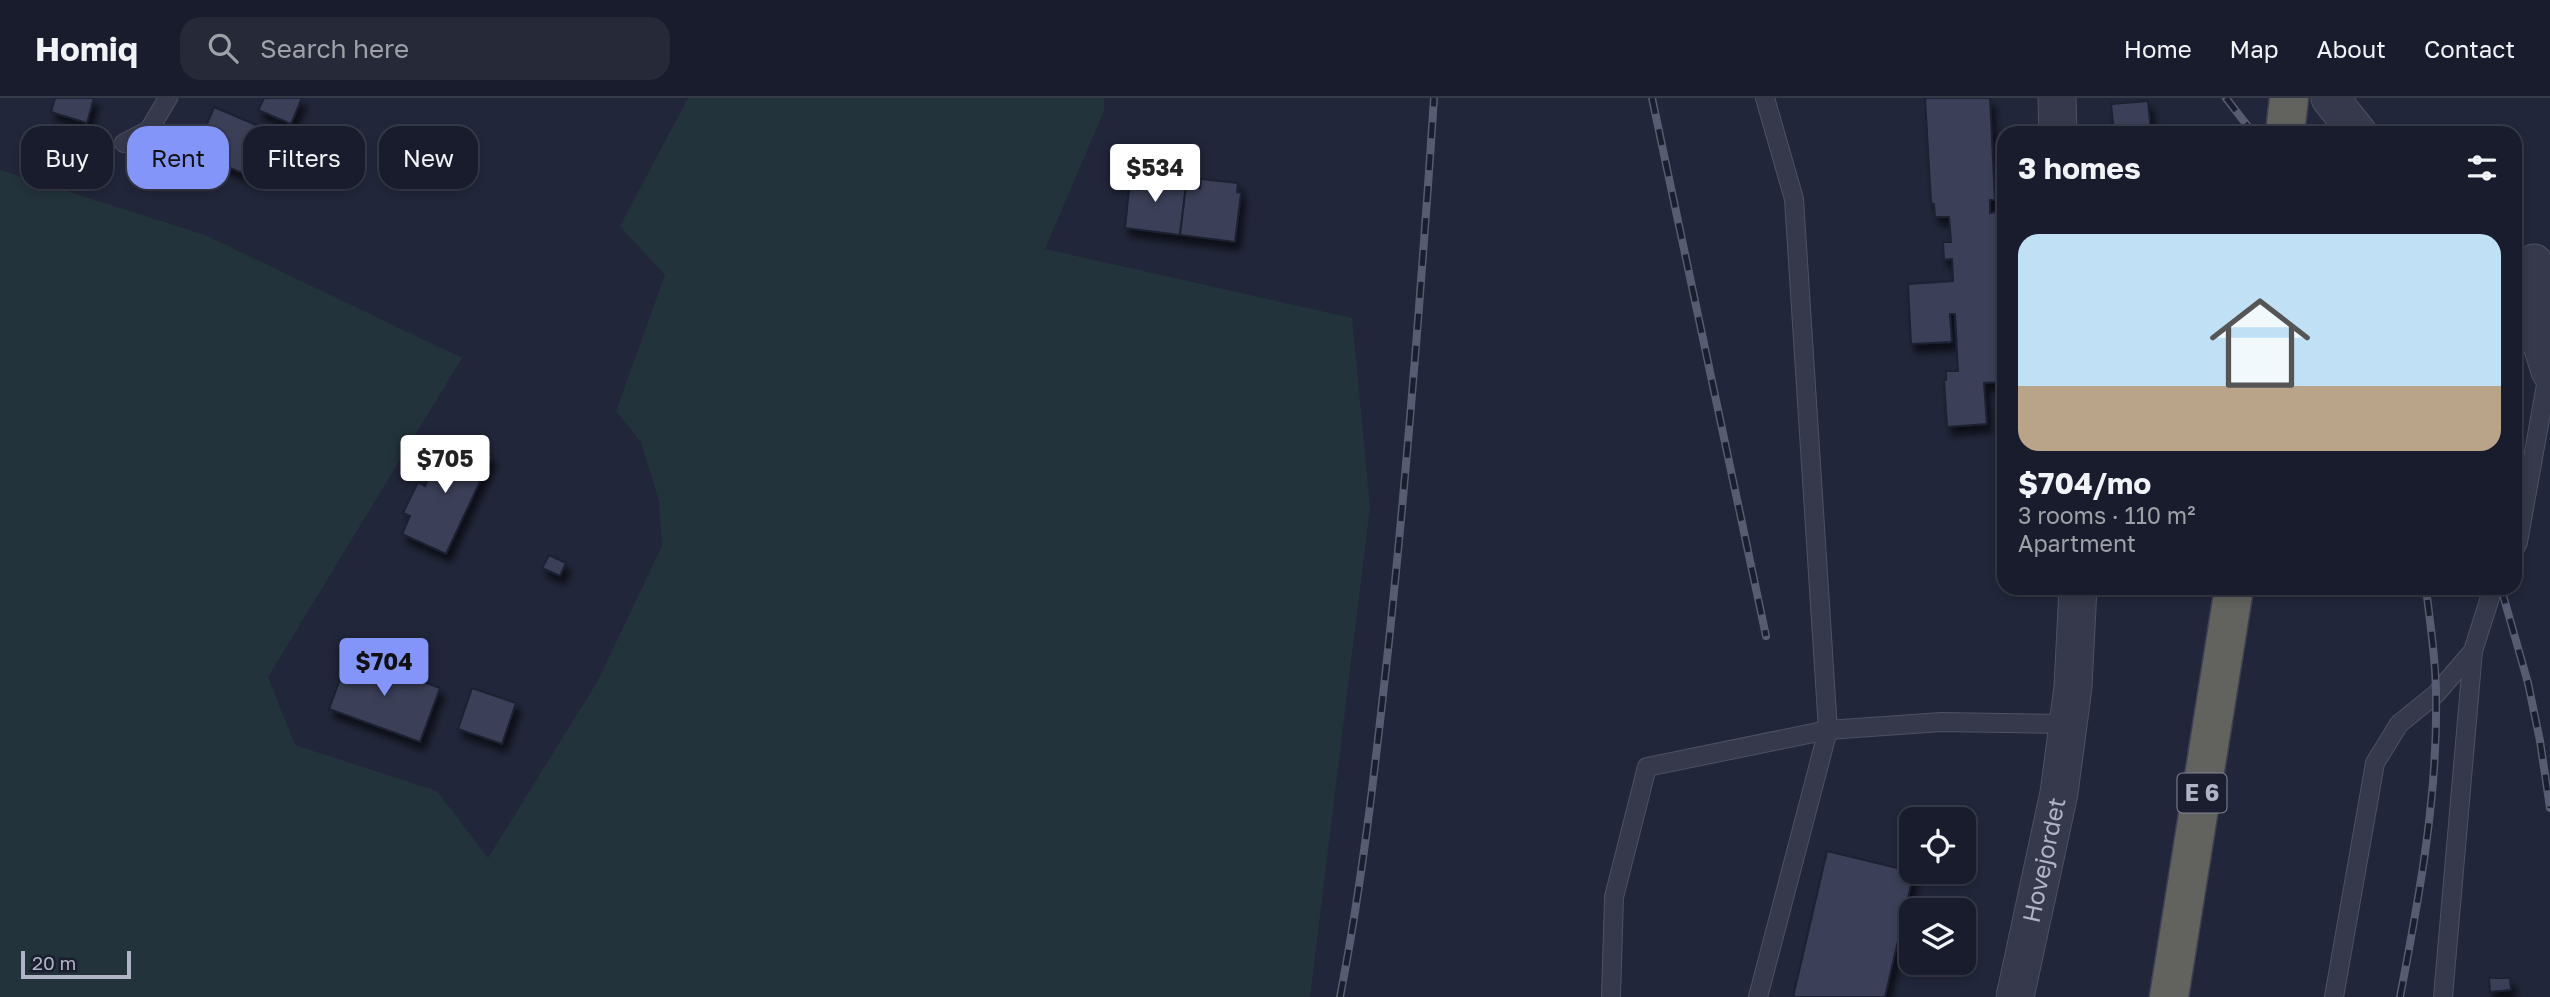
<!DOCTYPE html>
<meta charset="utf-8">
<style>
:root{--surface:#191c2c;--page:#262938;--text:#f1f3f6;--muted:#9fa1a9;--line:#373a48;--accent:#8395f9}
body{margin:0;font-family:"Golos Text",sans-serif;background:var(--page);color:var(--text);height:100vh;display:flex;flex-direction:column;font-size:26px;white-space:nowrap}
*{box-sizing:border-box;margin:0}
p{font-size:23px;color:var(--muted)}
.icon{flex:none;width:38px;height:38px;fill:none;stroke:currentColor;stroke-width:2;stroke-linecap:round;stroke-linejoin:round}
.map{position:relative;flex:1;overflow:hidden}
.sheet{position:absolute;left:1997px;top:28px;width:525px;height:469px;display:flex;flex-direction:column;background:var(--surface);border-radius:21px;box-shadow:0 4px 10px #0003,0 0 0 2px var(--line)}
.sheet>*{flex:none}
.hud{position:absolute;left:21px;top:28px;width:665px;height:63px;display:flex;gap:14px}
.fabs{position:absolute;left:1899px;top:709px;display:grid;gap:14px}
.fabs a{display:grid;place-items:center;width:77px;height:77px;border-radius:14px;background:var(--surface);box-shadow:0 4px 10px #0003,0 0 0 2px var(--line);font-size:35px}
.scale{position:absolute;left:21px;bottom:18px;width:110px;box-sizing:border-box;padding-left:7px;border:4px solid #b0b4c7;border-top:0;font-size:19px;line-height:24px;white-space:nowrap;color:#b0b4c7;-webkit-text-stroke:5px #1b1e2f;paint-order:stroke}
.price{position:absolute;translate:-50% -60px;padding:0 16px;border-radius:7px;background:#fff;color:#222;font-size:23px;line-height:46px;filter:drop-shadow(0 2px 4px #0008)}
.price::after{content:'';position:absolute;left:50%;top:42px;width:21px;height:16px;margin-left:-10px;background:inherit;clip-path:polygon(0 0,100% 0,50% 100%)}
.price.on{background:var(--accent);color:#111}
ul{padding:0;list-style:none}
li{display:grid;align-content:center;gap:14px;height:371px;padding:0 21px}
li+li{border-top:2px solid var(--line)}
li span{display:grid;place-items:center;height:217px;border-radius:21px;color:#555}
li>.icon{margin-inline-start:auto}
span .icon{width:126px;height:126px;fill:#fffc;stroke-width:1}
li b{font-size:30px}
h2{display:flex;justify-content:space-between;align-items:center;height:84px;padding:0 21px;font-size:30px}
.chip{padding:0 24px;border-radius:21px;background:var(--surface);box-shadow:0 4px 10px #0003,0 0 0 2px var(--line);font-size:24px;line-height:63px}
.chip.on{background:var(--accent);color:#111}
header{display:flex;align-items:center;gap:42px;box-sizing:border-box;height:98px;padding:0 35px;background:var(--surface);border-bottom:2px solid var(--line)}
header strong{font-size:33px}
nav{display:flex;gap:38px;margin-inline-start:auto;font-size:24px}
.search{width:490px;height:63px;background:var(--page);display:flex;align-items:center;gap:18px;box-sizing:border-box;padding:0 24px;border-radius:21px;color:var(--muted);font-size:26px}
.map>svg:first-child{display:block}
.green{fill:#23333b}
.building{fill:#3a4058;stroke:#1d2031;stroke-width:2;filter:url(#shadow)}
.lines{fill:none;stroke-linecap:round;stroke-linejoin:round}
.service-casing{stroke:#4d5162;stroke-width:20}
.minor-casing{stroke:#4d5162;stroke-width:39}
.trunk-casing{stroke:#3d4152;stroke-width:41}
.service{stroke:#35394b;stroke-width:18}
.minor{stroke:#35394b;stroke-width:37}
.trunk{stroke:#62625e;stroke-width:38}
.rail-casing{stroke:#575c72;stroke-width:8}
.rail{stroke:#1b1e2f;stroke-width:5;stroke-dasharray:16;stroke-linecap:butt}
.labels{text-anchor:middle;stroke-width:5;stroke-linejoin:round;paint-order:stroke}
.shield{fill:#1b1e2f;stroke:#838799;stroke-width:2}
.shield-label{font-size:23px;font-weight:bold;fill:#b0b4c7}
.street-label{font-size:24px;fill:#b0b4c7;stroke:#1b1e2f}
</style>
<header>
<strong>Homiq</strong>
<div class="search"><svg class="icon" aria-label="search" viewBox="0 0 24 24"><circle cx="10" cy="10" r="6"/><path d="M15 15l6 6"/></svg>Search here</div>
<nav><a>Home</a><a>Map</a><a>About</a><a>Contact</a></nav>
</header>
<div class="map">
<svg width="2550" height="899" viewBox="0 0 2550 899">
<defs>
<filter id="shadow"><feDropShadow dx="4.5" dy="8" stdDeviation="3.5" flood-color="#0009"/></filter>
</defs>
<rect width="100%" height="100%" fill="#21263a"/>
<polygon class="green" points="688,0 1104,0 1104,13 1045,151 1352,220 1370,409 1310,899 0,899 0,72 205,137 462,260 268,579 295,647 437,693 488,760 597,584 662,448 659,403 641,344 616,313 665,177 620,128"/>
<g class="building">
<polygon points="55,0 94,0 87,25 51,14"/>
<polygon points="264,0 302,0 291,26 258,12"/>
<polygon points="1925,0 1990,0 1995,102 1990,102 1990,115 1996,114 2004,284 1984,285 1987,326 1947,329 1944,282 1946,282 1946,273 1958,273 1955,216 1950,216 1952,244 1911,246 1908,186 1953,183 1952,161 1944,162 1943,144 1951,144 1949,119 1935,119 1934,106 1931,105"/>
<polygon points="2148,3 2151,35 2114,35 2111,6"/>
<polygon points="214,9 275,35 256,81 195,55"/>
<polygon points="396,32 419,43 405,73 382,63"/>
<polygon points="1136,73 1173,77 1172,86 1186,88 1180,137 1125,130 1130,82 1135,82"/>
<polygon points="1201,81 1238,85 1237,94 1241,95 1235,144 1180,137 1186,88 1200,90"/>
<polygon points="448,337 492,358 446,456 402,436 410,418 403,415 418,384 425,388"/>
<polygon points="549,457 566,465 560,478 542,470"/>
<polygon points="349,557 440,590 420,644 329,611"/>
<polygon points="472,590 516,605 502,646 458,631"/>
<polygon points="1827,753 1914,774 1885,899 1793,899"/>
<polygon points="2489,880 2510,880 2511,892 2490,894"/>
</g>
<g class="lines">
<defs>
<g id="service">
<polyline points="124,45 149,32 168,0"/>
<polyline points="2515,450 2518,444 2549,270"/>
<polyline points="1611,899 1614,799 1647,669 1828,632 1941,624 2069,626"/>
<polyline points="1758,899 1828,632 1794,101 1765,0"/>
<polyline points="2334,899 2375,665 2399,626 2436,596 2473,553 2493,490"/>
<polyline points="2443,899 2473,553"/>
</g>
<g id="minor">
<polyline points="2057,0 2058,35"/>
<polyline points="2330,0 2358,35"/>
<polyline points="2534,165 2538,235 2550,273"/>
<path id="s1" d="M2015 899 2059 695 2073 589 2078 490"/>
</g>
<g id="trunk">
<polyline points="2285,35 2289,0"/>
<polyline points="2169,899 2234,490"/>
</g>
</defs>
<use href="#service" class="service-casing"/>
<use href="#minor" class="minor-casing"/>
<use href="#trunk" class="trunk-casing"/>
<use href="#service" class="service"/>
<use href="#minor" class="minor"/>
<use href="#trunk" class="trunk"/>
<defs>
<g id="rail">
<polyline points="1652,0 1766,538"/>
<polyline points="2226,0 2253,35"/>
<polyline points="2501,490 2528,585 2540,643 2550,710"/>
<path d="M1340 899C1363 781 1376 662 1389 543 1408 362 1422 181 1434 0"/>
<path d="M2400 899C2419 800 2438 698 2436 597 2436 561 2430 525 2426 490"/>
</g>
</defs>
<use href="#rail" class="rail-casing"/>
<use href="#rail" class="rail"/>
</g>
<g class="labels">
<rect class="shield" x="2177.5" y="675.5" width="49" height="39" rx="5"/>
<g class="shield-label">
<text x="2202" y="703">E 6</text>
</g>
<g class="street-label">
<text dy="8" stroke="none"><textPath href="#s1" startOffset="140">Hovejordet</textPath></text>
</g>
</g>
</svg>
<div class="fabs">
<a><svg class="icon" aria-label="locate" viewBox="0 0 24 24"><circle cx="12" cy="12" r="6"/><path d="M12 2v4M12 18v4M2 12h4M18 12h4"/></svg></a>
<a><svg class="icon" aria-label="layers" viewBox="0 0 24 24"><path d="M12 4l9 5-9 5-9-5zM3 14l9 5 9-5"/></svg></a>
</div>
<div class="scale">20 m</div>
<b class="price" style="left:1155px;top:106px">$534</b>
<b class="price" style="left:445px;top:397px">$705</b>
<b class="price on" style="left:384px;top:600px">$704</b>
<div class="hud">
<a class="chip">Buy</a>
<a class="chip on">Rent</a>
<a class="chip">Filters</a>
<a class="chip">New</a>
</div>
<section class="sheet">
<h2>3 homes<svg class="icon" aria-label="filters" viewBox="0 0 24 24"><path d="M4 7h16M4 17h16"/><circle cx="9" cy="7" r="2"/><circle cx="15" cy="17" r="2"/></svg></h2>
<ul>
<li><span style="background:linear-gradient(#bfe0f5 70%,#b9a48a 0)"><svg class="icon" aria-label="home" viewBox="0 0 24 24"><path d="M3 11l9-7 9 7M6 9v11h12V9"/></svg></span><div><b>$704/mo</b><p>3 rooms · 110 m²</p><p>Apartment</p></div></li>
</ul>
</section>
</div>
